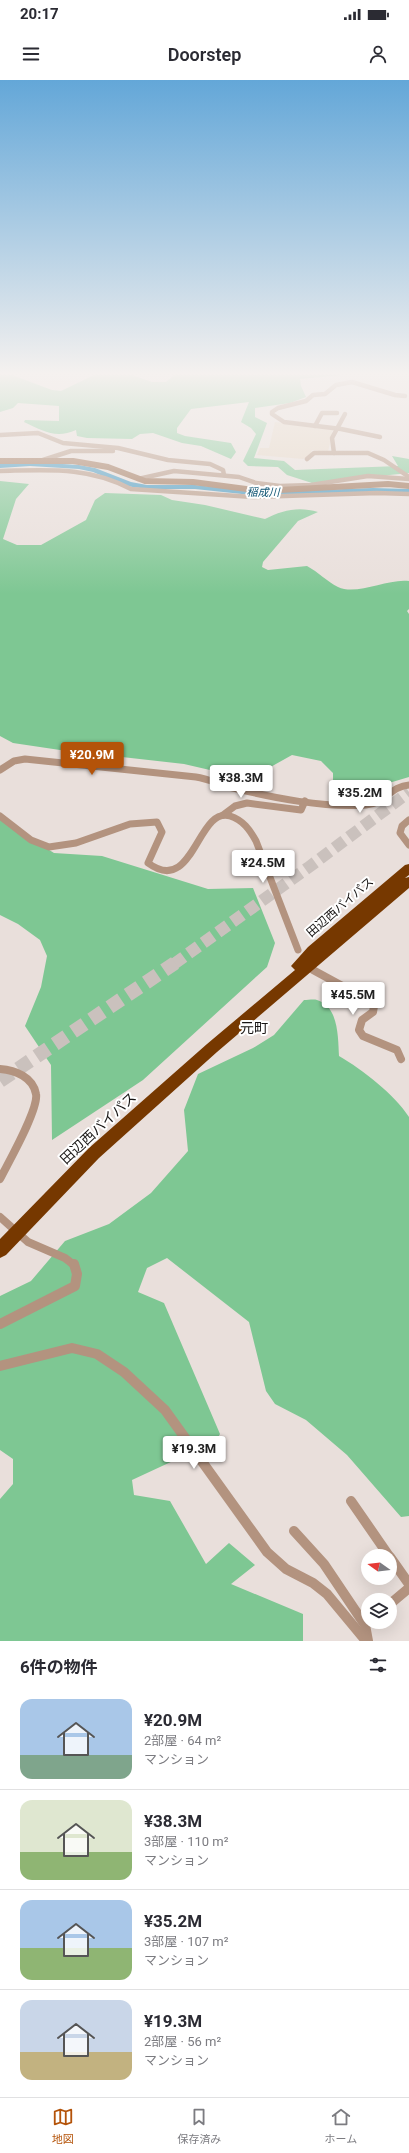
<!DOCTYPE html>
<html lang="ja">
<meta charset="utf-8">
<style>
:root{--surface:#fff;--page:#f2f2f3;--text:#2b2b33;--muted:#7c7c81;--line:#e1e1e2;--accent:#b45309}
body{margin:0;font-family:Roboto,"Noto Sans JP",sans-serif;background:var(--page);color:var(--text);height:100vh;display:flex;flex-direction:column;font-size:15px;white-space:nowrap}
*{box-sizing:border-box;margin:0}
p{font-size:13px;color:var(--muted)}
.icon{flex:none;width:22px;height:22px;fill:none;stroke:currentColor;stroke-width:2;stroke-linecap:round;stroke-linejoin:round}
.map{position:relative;height:1561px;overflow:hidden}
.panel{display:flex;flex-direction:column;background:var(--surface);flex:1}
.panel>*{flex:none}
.needle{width:26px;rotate:284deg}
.tools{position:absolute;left:361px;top:1469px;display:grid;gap:8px}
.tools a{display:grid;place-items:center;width:36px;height:36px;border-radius:50%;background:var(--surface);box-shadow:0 4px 16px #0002;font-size:20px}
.price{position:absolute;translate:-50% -34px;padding:0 9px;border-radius:4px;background:#fff;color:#222;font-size:13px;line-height:26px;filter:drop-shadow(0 1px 2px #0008)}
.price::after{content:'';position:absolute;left:50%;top:24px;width:12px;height:9px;margin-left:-6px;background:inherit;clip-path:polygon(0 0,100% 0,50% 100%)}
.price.selected{background:var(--accent);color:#fff}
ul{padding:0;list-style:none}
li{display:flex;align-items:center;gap:12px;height:100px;padding:0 20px}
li+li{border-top:1px solid var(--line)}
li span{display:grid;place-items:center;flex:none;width:112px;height:80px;border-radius:12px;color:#555}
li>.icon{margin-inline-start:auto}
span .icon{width:48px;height:48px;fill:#fffc;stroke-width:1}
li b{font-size:17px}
h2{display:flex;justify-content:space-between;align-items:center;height:48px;padding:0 20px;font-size:17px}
.status{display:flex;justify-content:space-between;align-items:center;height:28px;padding:0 20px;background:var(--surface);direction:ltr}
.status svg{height:11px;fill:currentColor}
header{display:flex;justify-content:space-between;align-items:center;height:52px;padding:0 20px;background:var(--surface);font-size:18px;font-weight:600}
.tab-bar{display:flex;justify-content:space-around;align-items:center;height:56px;border-top:1px solid var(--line);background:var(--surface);font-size:11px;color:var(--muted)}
.tab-bar a{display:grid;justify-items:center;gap:2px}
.tab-bar .selected{color:var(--accent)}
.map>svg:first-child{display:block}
.education{fill:#e5d5c3}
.forest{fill:#7ec793}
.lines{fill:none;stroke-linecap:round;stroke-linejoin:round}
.river{fill:#3b94bf;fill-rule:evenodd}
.highway-tunnel-far1{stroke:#cac1bd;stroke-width:12;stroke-dasharray:12 6;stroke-linecap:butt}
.highway-tunnel{stroke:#cac1bd;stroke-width:14;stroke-dasharray:14 8;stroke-linecap:butt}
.street-far3{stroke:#b3937f;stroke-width:4.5}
.street-far2{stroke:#b3937f;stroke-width:7}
.street-far1{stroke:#b3937f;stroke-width:8}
.street{stroke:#b3937f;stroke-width:10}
.secondary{stroke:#9a6d4f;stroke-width:6}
.highway{fill:#763800;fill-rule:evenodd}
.labels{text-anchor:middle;stroke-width:4;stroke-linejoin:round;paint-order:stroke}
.far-water-label{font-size:11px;font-style:italic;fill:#115674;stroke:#fff}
.street-label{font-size:12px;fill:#181514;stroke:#fff}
.quarter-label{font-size:14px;fill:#181514;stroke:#fff}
.near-street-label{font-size:14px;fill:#181514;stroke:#fff}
</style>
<div class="status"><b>20:17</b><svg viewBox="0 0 49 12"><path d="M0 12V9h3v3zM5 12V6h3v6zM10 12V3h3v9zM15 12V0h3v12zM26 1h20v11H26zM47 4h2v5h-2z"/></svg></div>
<header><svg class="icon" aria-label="menu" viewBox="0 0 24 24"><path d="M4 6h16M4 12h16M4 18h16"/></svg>Doorstep<svg class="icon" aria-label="person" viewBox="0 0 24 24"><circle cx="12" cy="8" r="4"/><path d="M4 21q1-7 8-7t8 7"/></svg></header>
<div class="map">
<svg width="409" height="1561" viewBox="0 0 409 1561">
<rect width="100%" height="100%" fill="#e9dfdb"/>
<polygon class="education" points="275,342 333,349 328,372 312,370 310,375 303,379 257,375 260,368 269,368"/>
<g class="forest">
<path d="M0 295H12L52 310 61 311 94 295H132L152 302H166L174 295H342L300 299 301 306 306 317 290 323 255 328V337L267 343 254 378 284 381 295 390 398 386 392 376 409 379V393L312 403 287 395 278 387 248 386 243 381 256 354 251 348 241 342 249 322 191 329 177 348V353L185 356 231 363 236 372 231 379 201 366 182 363 153 353 140 354 132 359 87 358 77 356 76 350C56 359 43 351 24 342L25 340 59 341V326L18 323 13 328 0 332Z"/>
<path d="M0 401 29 404 16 419 3 459 17 465H41L86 440 95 420 105 413 161 415 172 420 205 425 265 439C282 430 299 426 318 432L298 441 263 482 262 487 268 490 307 486C318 492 328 502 338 507 357 516 388 498 409 501V529L407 531 409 534V697L352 714 333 715V693L321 681 292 675 267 689 240 697 184 684 60 670 13 663 0 656Z"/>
<polygon points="0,739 54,773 102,776 208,809 253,808 275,863 267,887 143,1000 52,1060 51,985 25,946 41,907 47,876 40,860 18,844 0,835"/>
<path d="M304 920C308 920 314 919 317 920 339 926 338 959 339 976 363 990 394 1014 409 1037V1436L401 1437 347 1375 306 1340 275 1324 266 1311 249 1242 167 1178 147 1188 138 1212 164 1223 220 1354 216 1361 132 1400 134 1415 170 1421 206 1484 229 1463 255 1485 231 1504 303 1534V1561H0V1419L13 1404V1379L0 1370V1216L31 1201 65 1161 109 1144 151 1113 188 1071 184 1030 198 994 253 968 274 955Z"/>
</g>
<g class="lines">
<polygon class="river" points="30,382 79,385 95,388 131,402 147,405 195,405 260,412 373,408 409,409 409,413 373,412 260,416 195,409 147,409 126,406 93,392 79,389 30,386 0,388 0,384"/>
<polyline class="highway-tunnel-far1" points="174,884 309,787 409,712"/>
<polyline class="highway-tunnel" points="0,1001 175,883"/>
<g class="street-far3">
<polyline points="315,346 322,333 337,333"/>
<polyline points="0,355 38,353 63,363 118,368 168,380 210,384 223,390 224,395"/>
<polyline points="380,357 341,349 284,342 272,334 272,332 278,328 306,321 313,315 325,314 336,305 352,302 395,315 405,316"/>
<polyline points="334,373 332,358 345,334"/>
<polyline points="307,379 314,373 368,373 384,380 409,397"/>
<polyline points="43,380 71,371 113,371"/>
<path d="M0 391C47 390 88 386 131 409L253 417 377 413 409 414"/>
<polyline points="138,399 174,391 239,397 256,403 280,406 311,405 368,396 409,399"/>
</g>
<g class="street-far2">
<path d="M0 690 14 681 25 679 196 697C209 699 220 705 233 708 275 718 323 728 366 725 384 724 391 706 409 705"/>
<polyline points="223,735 235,726 247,723 301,730 305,721"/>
<path d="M0 736 31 760 49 767 76 763 130 744 157 742 162 752 148 783C194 817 197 726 230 736 243 740 250 750 256 761L298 870"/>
<polyline points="409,740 402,746 400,753 409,765"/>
</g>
<g class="street-far1">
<polyline points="313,890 370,921 374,926 373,932 362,940 359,950 363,956 397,970 401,979"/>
<path d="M0 989C15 990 33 997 36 1014 39 1029 8 1083 0 1099"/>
<polyline points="0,1137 28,1162 65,1178 74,1185"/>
</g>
<g class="street">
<polyline points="0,1244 75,1206 77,1194 74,1184"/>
<polyline points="0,1286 72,1268 97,1274 124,1292 165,1330 267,1472 286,1489 313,1503 327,1514 366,1561"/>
<polyline points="351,1421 389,1476"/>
<polyline points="294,1451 324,1484 365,1545 368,1561"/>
<polyline points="390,1477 409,1504"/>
<polyline points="390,1524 409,1508"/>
</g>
<polyline class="secondary" points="0,381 73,381 108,387 145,401 193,402 262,411 388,404 409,406"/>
<polygon class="highway" points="409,784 409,795 405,798 409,797 409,808 217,972 99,1078 6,1175 0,1178 0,1159 89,1068 207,964 295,890 291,886 308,867 405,785"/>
</g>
<linearGradient id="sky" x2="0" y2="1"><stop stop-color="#63a7d8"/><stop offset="0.57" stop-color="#f5f1ef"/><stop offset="1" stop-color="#f5f1ef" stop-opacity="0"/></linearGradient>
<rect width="409" height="514" fill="url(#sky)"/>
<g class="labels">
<g class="far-water-label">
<text transform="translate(263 412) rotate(1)" y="4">稲成川</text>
</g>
<g class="street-label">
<text transform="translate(340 827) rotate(-41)" y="4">田辺西バイパス</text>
</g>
<g class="quarter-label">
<text x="254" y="953">元町</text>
</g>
<g class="near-street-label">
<text transform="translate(98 1048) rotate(-43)" y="5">田辺西バイパス</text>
</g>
</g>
</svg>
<div class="tools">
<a><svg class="needle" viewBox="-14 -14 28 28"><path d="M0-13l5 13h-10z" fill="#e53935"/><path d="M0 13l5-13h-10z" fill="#7c7c81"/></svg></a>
<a><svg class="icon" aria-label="layers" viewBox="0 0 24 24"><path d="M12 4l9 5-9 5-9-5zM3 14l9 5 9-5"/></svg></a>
</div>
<b class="price selected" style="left:92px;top:696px">¥20.9M</b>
<b class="price" style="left:241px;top:719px">¥38.3M</b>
<b class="price" style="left:360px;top:734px">¥35.2M</b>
<b class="price" style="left:263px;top:804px">¥24.5M</b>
<b class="price" style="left:353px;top:936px">¥45.5M</b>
<b class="price" style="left:194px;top:1390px">¥19.3M</b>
</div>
<section class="panel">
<h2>6件の物件<svg class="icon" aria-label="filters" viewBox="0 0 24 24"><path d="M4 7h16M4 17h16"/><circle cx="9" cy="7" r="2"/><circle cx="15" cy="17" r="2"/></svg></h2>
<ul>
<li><span style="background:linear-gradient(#a9c7e8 70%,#7fa58c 0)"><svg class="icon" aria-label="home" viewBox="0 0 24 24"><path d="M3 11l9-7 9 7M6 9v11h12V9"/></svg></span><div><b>¥20.9M</b><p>2部屋 · 64 m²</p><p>マンション</p></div></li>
<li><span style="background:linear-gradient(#dfe7d0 65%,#8fb573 0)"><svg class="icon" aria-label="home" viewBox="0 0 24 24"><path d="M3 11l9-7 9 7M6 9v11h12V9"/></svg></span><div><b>¥38.3M</b><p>3部屋 · 110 m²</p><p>マンション</p></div></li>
<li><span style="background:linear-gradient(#a9c7e8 60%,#8fb573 0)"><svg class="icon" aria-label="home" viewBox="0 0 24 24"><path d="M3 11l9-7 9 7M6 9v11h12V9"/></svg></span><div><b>¥35.2M</b><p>3部屋 · 107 m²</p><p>マンション</p></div></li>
<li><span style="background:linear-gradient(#c9d6e8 65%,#c2b280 0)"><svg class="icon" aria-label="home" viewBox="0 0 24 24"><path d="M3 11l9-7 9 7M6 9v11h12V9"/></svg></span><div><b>¥19.3M</b><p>2部屋 · 56 m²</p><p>マンション</p></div></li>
</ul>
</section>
<nav class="tab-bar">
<a class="selected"><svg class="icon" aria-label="map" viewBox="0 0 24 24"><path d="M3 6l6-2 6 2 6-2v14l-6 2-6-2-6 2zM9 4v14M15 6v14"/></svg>地図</a>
<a><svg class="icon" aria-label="saved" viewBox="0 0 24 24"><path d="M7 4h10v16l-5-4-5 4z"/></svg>保存済み</a>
<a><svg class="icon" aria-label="home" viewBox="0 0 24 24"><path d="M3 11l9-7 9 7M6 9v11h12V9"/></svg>ホーム</a>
</nav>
